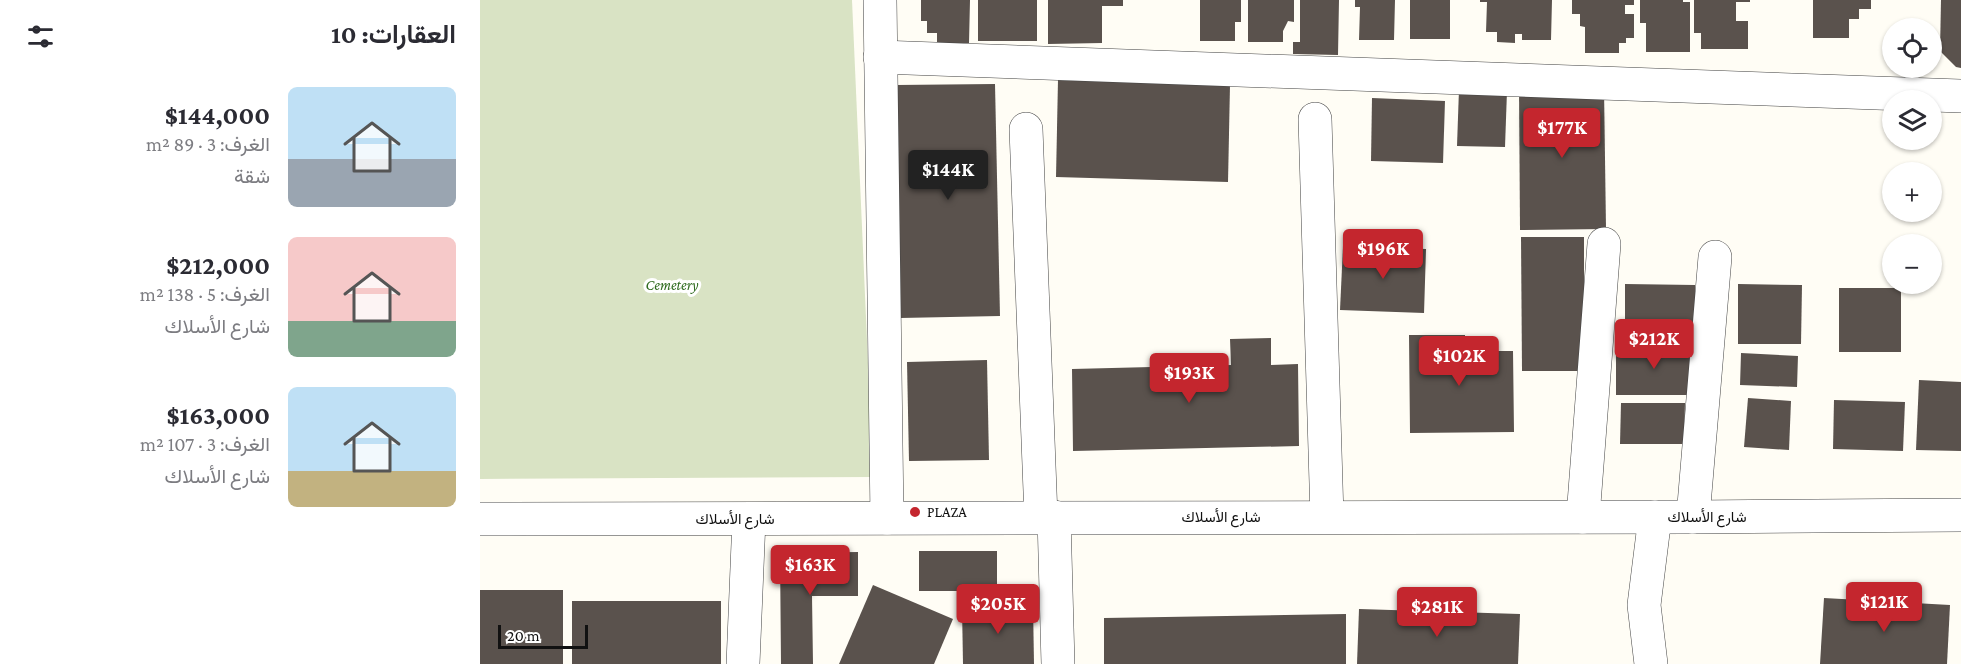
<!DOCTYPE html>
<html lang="ar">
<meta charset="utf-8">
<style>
:root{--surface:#fff;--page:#f2f2f3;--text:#2b2b33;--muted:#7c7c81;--accent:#c4262e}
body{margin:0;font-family:"Crimson Pro",Vazirmatn,serif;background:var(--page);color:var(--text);direction:rtl;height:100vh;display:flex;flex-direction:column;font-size:22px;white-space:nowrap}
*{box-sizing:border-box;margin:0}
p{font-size:20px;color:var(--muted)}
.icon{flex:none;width:33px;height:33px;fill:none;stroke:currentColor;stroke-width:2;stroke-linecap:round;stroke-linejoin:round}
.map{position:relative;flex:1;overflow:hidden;direction:ltr}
.sheet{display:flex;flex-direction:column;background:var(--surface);width:480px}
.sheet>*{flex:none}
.buttons{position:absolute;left:1402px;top:18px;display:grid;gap:12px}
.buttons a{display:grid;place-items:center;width:60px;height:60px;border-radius:50%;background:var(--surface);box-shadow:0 2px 4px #0004;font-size:30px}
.scale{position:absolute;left:18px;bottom:15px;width:90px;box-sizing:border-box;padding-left:6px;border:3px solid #111;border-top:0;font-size:16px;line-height:21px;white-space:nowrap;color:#111;-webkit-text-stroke:4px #fff;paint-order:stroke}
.price{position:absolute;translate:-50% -51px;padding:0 14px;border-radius:6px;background:var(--accent);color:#fff;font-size:20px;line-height:39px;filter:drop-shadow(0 2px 3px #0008)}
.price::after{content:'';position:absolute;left:50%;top:36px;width:18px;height:14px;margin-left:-9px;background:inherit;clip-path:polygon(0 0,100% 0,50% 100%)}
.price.current{background:#222;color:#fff}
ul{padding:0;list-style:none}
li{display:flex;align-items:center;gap:18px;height:150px;padding:0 24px}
li span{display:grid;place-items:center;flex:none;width:168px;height:120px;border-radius:9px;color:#555}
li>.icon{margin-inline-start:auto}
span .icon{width:72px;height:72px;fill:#fffc;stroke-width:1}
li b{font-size:26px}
h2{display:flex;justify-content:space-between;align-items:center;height:72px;padding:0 24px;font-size:26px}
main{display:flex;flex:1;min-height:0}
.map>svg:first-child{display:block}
.cemetery{fill:#d9e3c4}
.building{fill:#5a524d}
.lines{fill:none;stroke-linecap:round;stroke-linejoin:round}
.minor-casing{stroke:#444;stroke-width:34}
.minor{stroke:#fff;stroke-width:33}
.poi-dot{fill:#c4262e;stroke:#fff;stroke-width:2}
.labels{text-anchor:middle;stroke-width:6;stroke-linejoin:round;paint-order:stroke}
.park-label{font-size:15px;font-style:italic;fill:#2f6b1f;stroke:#fff}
.poi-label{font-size:15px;fill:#111;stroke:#fff;text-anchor:start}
.street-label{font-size:15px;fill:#111;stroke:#fff}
</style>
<main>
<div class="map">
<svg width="1481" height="664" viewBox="0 0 1481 664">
<rect width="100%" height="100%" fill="#fffdf5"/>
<polygon class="cemetery" points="0,0 372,0 393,477 0,479"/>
<g class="building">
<polygon points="441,0 490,0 489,43 457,43 457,33 447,33 447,21 441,21"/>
<rect x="498" y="0" width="59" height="41"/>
<polygon points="568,0 643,0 643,6 622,6 622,43 568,44"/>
<polygon points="720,0 761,0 761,22 755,22 755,41 720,41"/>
<polygon points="768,0 814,0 814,22 808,21 803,31 803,42 768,42"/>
<polygon points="820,0 859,0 858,55 813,54 813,42 820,42"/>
<polygon points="875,0 915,0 914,40 879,40 880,7 875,7"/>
<rect x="930" y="0" width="40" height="39"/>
<polygon points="1000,0 1072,0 1071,40 1042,40 1042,34 1035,34 1035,43 1017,42 1017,32 1006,32 1007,2 1000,2"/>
<polygon points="1092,0 1154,0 1154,5 1145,5 1145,14 1154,14 1154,38 1146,38 1146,43 1139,43 1139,53 1105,53 1105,27 1100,26 1100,14 1092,14"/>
<polygon points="1160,0 1203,0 1203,2 1210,2 1210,52 1166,52 1166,23 1160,23"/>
<polygon points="1214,0 1270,0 1270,2 1256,2 1256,21 1268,21 1268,49 1221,49 1221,33 1214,33"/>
<polygon points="1333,0 1391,0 1391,9 1379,9 1379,19 1369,19 1369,38 1333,38"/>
<polygon points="1461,0 1481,0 1481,68 1476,67 1460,51"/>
<polygon points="578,80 750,85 748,182 576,177"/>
<polygon points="515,84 520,316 420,318 416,85"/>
<polygon points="1039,88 1124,88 1126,229 1040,230"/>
<polygon points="979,89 1027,91 1025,147 977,146"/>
<polygon points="892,98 965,101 963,163 891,161"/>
<polygon points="1041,237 1104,237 1104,371 1042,371"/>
<polygon points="863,246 946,249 944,313 860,310"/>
<polygon points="1145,284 1215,285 1215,339 1145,338"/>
<polygon points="1258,284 1322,285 1321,344 1258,344"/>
<rect x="1359" y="288" width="62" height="64"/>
<polygon points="929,335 985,335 985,351 1033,351 1034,432 930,433"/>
<polygon points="791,338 791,365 818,364 819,446 593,451 592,369 751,365 750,339"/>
<polygon points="1136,344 1212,345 1212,395 1136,395"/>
<polygon points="1261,353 1318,356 1317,387 1260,385"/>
<polygon points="507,360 509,460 429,461 427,362"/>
<polygon points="1439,380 1481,382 1481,451 1436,450"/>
<polygon points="1268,398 1311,401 1309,450 1264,447"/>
<polygon points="1354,400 1425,402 1423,451 1353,449"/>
<polygon points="1141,403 1205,403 1204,444 1140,444"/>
<rect x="439" y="551" width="78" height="40"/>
<polygon points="378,552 378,596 332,596 333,664 301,664 300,553"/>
<polygon points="393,585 473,619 454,664 359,664"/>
<rect x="0" y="590" width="83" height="74"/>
<polygon points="1344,598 1470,605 1467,664 1340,664"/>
<rect x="92" y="601" width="149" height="63"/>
<polygon points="553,605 554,664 483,664 482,607"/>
<polygon points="879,609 1040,614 1038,664 877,664"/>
<polygon points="866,614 866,664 624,664 624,618"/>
</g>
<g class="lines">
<defs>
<g id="minor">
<polyline points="400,0 407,518"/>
<polyline points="400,57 1481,96"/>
<polyline points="835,119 847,517"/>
<polyline points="546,129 561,517"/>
<polyline points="574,517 578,664"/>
<polyline points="1103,517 1124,244"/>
<polyline points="1213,517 1235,257"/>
<polyline points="0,519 1213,517 1481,515"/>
<polyline points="263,664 269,519"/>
<polyline points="1171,664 1164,605 1175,517"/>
</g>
</defs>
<use href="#minor" class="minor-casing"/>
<use href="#minor" class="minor"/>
</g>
<circle class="poi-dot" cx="435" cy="512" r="6"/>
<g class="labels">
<g class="park-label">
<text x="192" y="290">Cemetery</text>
</g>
<g class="poi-label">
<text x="447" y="517">PLAZA</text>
</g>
<g class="street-label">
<text x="741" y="522">شارع الأسلاك</text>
<text x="1227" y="522">شارع الأسلاك</text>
<text x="255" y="524">شارع الأسلاك</text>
</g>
</g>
</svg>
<div class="buttons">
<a><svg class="icon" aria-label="locate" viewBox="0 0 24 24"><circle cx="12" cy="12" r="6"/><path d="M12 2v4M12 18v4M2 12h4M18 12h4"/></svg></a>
<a><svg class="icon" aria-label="layers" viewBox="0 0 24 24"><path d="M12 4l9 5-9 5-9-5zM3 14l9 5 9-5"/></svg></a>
<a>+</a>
<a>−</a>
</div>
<div class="scale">20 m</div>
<b class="price" style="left:1082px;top:159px">$177K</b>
<b class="price current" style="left:468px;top:201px">$144K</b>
<b class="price" style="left:903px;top:280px">$196K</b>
<b class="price" style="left:1174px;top:370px">$212K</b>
<b class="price" style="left:979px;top:387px">$102K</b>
<b class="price" style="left:709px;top:404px">$193K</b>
<b class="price" style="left:330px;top:596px">$163K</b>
<b class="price" style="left:1404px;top:633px">$121K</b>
<b class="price" style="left:518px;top:635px">$205K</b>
<b class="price" style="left:957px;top:638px">$281K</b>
</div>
<section class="sheet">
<h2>العقارات: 10<svg class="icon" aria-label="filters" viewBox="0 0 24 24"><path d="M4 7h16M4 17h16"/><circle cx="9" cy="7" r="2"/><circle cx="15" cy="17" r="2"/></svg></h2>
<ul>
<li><span style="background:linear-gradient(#bfe0f5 60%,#9aa5b1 0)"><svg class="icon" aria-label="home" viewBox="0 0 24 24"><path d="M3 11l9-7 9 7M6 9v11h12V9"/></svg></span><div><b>$144,000</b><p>الغرف: 3 · 89 m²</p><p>شقة</p></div></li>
<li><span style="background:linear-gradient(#f6c9c9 70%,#7fa58c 0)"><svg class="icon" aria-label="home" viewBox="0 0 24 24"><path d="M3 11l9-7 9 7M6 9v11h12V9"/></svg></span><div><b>$212,000</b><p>الغرف: 5 · 138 m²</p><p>شارع الأسلاك</p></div></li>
<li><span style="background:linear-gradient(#bfe0f5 70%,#c2b280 0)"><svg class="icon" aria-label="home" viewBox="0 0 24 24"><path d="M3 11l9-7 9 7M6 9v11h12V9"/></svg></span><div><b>$163,000</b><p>الغرف: 3 · 107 m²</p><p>شارع الأسلاك</p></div></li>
</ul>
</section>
</main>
